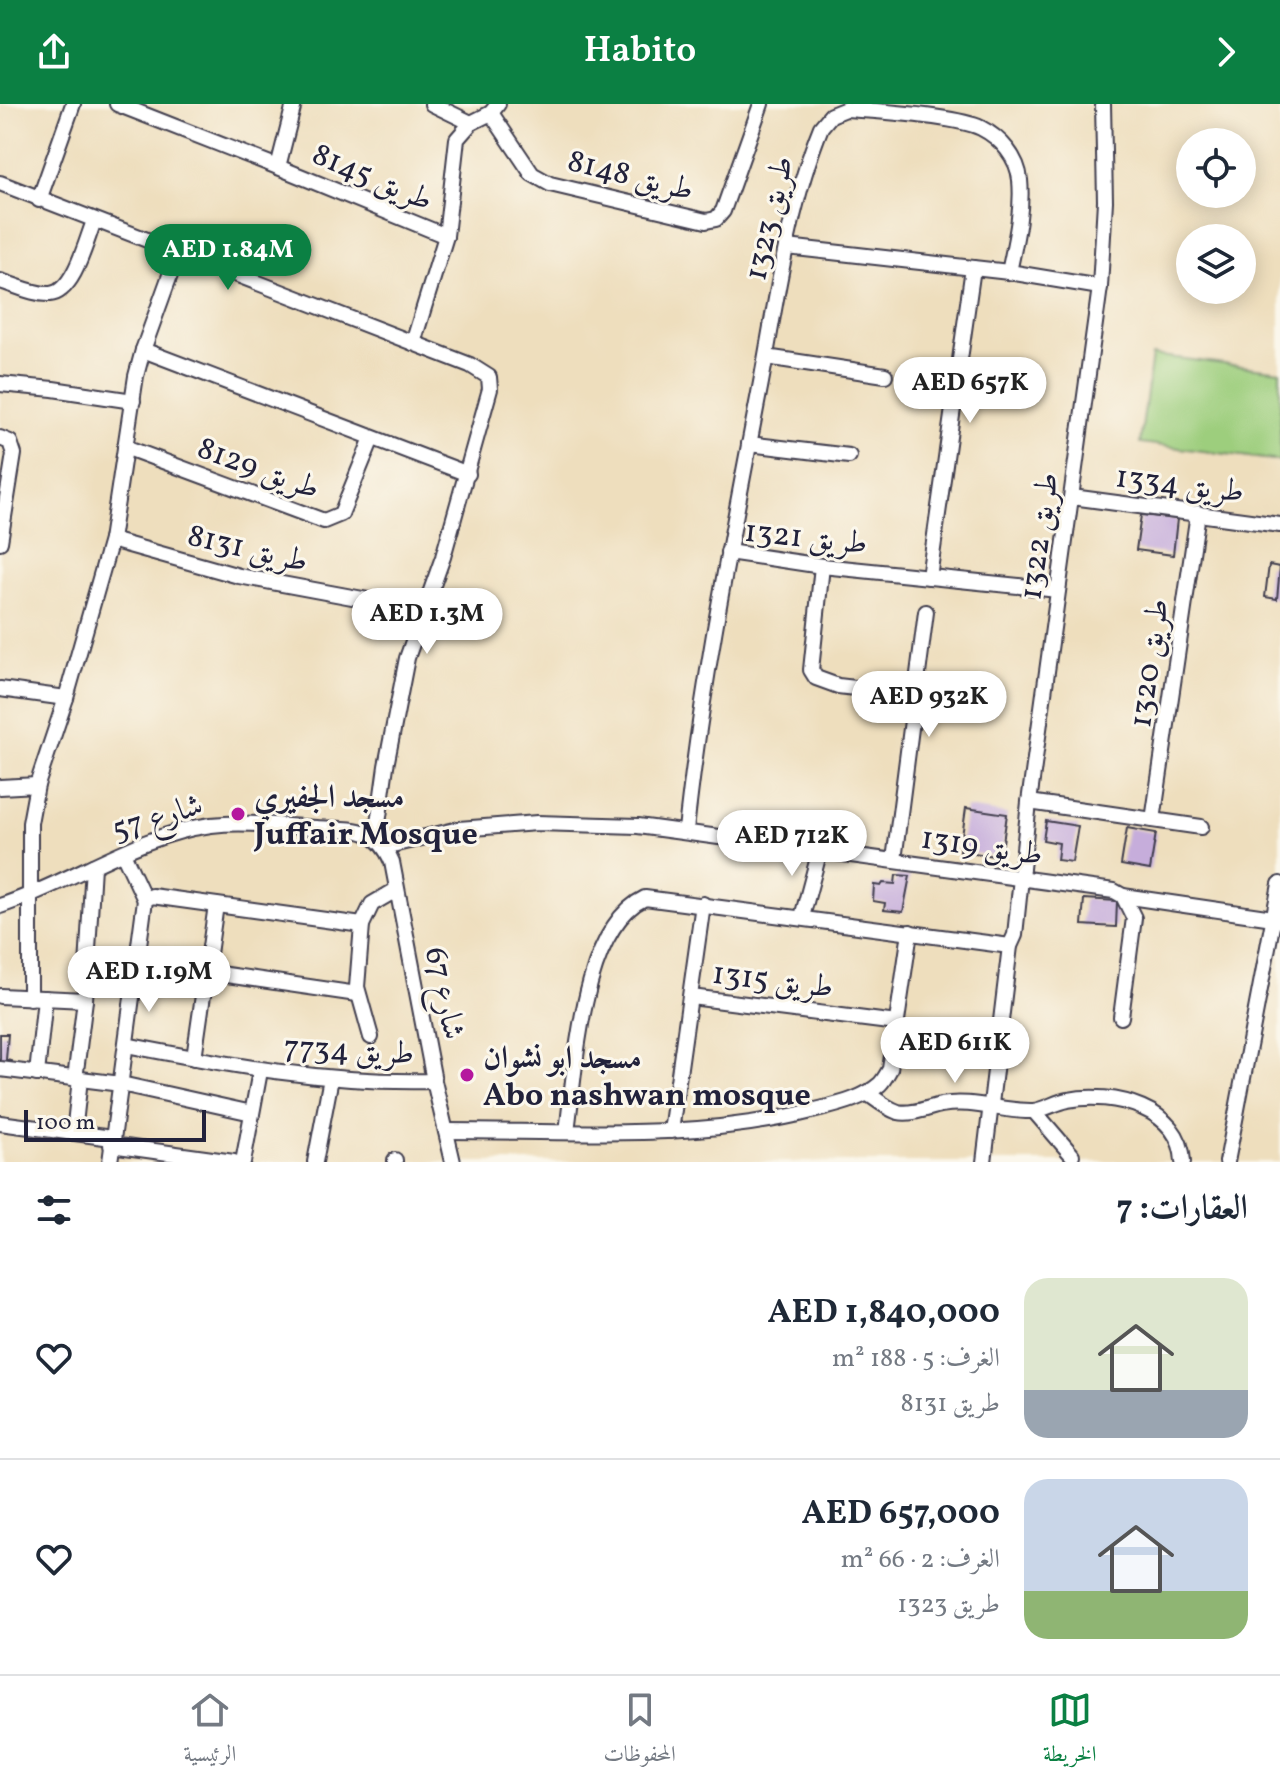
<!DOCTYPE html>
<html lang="ar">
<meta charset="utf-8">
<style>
:root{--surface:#fff;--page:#f2f2f3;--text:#1f2937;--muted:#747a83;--line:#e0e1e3;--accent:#0b8043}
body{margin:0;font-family:Vollkorn,Amiri,serif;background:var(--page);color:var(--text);direction:rtl;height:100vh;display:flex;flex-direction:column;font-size:30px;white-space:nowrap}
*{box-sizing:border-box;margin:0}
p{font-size:26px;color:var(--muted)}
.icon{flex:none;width:44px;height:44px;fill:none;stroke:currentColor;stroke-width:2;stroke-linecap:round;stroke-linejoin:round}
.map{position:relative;height:1058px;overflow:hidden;direction:ltr}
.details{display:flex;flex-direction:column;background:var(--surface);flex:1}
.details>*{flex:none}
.fabs{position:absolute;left:1176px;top:24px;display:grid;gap:16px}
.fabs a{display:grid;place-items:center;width:80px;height:80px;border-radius:50%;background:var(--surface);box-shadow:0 4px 20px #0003;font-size:40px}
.scale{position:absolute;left:24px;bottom:20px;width:182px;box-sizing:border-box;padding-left:8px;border:4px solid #22223b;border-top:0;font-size:22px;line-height:28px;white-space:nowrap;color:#22223b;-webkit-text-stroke:6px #fbf7ec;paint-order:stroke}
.price{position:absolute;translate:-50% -68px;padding:0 18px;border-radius:28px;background:#fff;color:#222;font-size:26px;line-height:52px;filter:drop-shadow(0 2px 4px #0008)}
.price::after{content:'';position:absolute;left:50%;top:48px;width:24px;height:18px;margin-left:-12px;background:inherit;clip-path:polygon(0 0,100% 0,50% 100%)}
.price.active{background:var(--accent);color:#fff}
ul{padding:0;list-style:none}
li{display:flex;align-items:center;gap:24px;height:200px;padding:0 32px}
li+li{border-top:2px solid var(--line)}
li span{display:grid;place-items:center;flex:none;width:224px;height:160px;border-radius:24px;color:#555}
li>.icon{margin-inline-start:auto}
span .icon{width:96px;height:96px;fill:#fffc;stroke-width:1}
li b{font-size:34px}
h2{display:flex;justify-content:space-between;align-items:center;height:96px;padding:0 32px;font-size:34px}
header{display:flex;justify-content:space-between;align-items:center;height:104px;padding:0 32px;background:var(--accent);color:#fff;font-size:36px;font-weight:600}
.dock{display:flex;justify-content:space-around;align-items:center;height:112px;border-top:2px solid var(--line);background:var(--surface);font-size:22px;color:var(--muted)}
.dock a{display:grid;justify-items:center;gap:4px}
.dock .active{color:var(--accent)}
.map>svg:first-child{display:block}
.green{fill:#9dce7d;stroke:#60785c;stroke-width:2}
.building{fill:#c6addb}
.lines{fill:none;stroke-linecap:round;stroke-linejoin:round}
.street-casing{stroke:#413e4e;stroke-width:18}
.street{stroke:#fff;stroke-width:14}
.poi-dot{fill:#b5179e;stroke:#fbf7ec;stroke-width:3}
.labels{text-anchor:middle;stroke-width:6;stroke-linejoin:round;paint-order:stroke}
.street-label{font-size:32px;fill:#22223b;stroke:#fbf7ec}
.poi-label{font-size:32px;font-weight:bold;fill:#22223b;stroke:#fbf7ec;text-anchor:start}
</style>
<header><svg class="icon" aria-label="forward" viewBox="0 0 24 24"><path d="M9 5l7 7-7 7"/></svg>Habito<svg class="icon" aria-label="share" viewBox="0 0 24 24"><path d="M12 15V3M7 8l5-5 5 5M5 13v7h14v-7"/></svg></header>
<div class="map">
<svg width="1280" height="1058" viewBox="0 0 1280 1058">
<rect width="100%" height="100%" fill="#fbf7ec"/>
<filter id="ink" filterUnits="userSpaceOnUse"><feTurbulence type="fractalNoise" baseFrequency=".0125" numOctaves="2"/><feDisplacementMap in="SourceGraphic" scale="16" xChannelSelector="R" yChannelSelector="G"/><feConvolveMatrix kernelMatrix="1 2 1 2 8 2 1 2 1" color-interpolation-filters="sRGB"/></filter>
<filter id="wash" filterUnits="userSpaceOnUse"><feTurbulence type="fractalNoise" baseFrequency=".006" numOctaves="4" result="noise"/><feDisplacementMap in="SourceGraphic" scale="32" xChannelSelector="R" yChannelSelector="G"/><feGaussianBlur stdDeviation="1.8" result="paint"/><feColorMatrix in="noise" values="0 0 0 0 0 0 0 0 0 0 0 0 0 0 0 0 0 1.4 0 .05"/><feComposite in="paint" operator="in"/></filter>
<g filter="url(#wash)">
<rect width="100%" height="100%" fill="#eedebd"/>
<polygon class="green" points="1152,251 1280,267 1280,357 1140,339"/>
<g id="blocks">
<g class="building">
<polygon points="1141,411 1177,415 1173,451 1136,446"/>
<polygon points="1269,461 1280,463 1277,495 1265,493"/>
<polygon points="966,704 1007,710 1001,753 960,747"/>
<polygon points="1046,717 1078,722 1072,758 1057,756 1059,739 1043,736"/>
<polygon points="1127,724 1156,729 1150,766 1121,761"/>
<polygon points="896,771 910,772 903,808 884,806 885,799 873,797 874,781 881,782 883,779 895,780"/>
<polygon points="1084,795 1117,797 1116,823 1082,821"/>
<polygon points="0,930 8,930 6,956 12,957 12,962 0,960"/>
</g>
</g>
</g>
<g filter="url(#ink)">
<use href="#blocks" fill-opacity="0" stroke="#413e4e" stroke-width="2"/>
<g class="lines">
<defs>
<g id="street">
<polyline points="117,0 278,63 446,132"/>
<polyline points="432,0 471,19"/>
<polyline points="491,9 532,70 550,80 706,117 716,115 723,107 761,0"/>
<polyline points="278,63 294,0"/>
<polyline points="0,79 470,261 489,273 490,285 443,453 407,554 386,662 376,734"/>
<polyline points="39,96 73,0"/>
<polyline points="787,143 1009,168 1100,183"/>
<path d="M0 177C15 181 34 191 50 190 74 188 86 137 94 117"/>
<polyline points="413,239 446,132 457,35 471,19 491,9 498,0"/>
<polyline points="143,246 468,370"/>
<polyline points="766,253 885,271"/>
<polyline points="0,280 53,285 133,297"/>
<polyline points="0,334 10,338 14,350 0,438"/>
<polyline points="749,340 849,352"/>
<polyline points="125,343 324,417 341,410 372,334"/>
<polyline points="1072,393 1280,421"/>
<polyline points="111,436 239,472 422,506"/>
<polyline points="728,448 822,462 1058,486"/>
<polyline points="822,462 811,566 816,574 838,582 915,591"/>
<polyline points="929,473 973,164"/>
<polyline points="0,585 66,594"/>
<polyline points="0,683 37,681"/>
<polyline points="1029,698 1201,723"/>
<polyline points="1153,716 1198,409"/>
<path d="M686 726C702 579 731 435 759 289 776 201 787 107 821 23L831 11 846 5C877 7 956 12 981 24 1001 34 1018 54 1020 76 1023 107 1015 139 1009 168"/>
<polyline points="384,743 459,725 537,719 638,722 1114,787 1123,792 1134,814 1121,913"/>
<polyline points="123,749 145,796"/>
<polyline points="894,756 926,508"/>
<polyline points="1123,792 1280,815"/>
<path d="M0 802C71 779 136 731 211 721 245 717 282 722 316 724 351 726 376 720 392 758L434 977 453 1058"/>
<polyline points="802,813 820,746"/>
<polyline points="206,868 357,890"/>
<polyline points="0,892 85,896"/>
<polyline points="691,893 897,919"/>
<polyline points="30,894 30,719 37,681 66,594 111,436 136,272 143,246 178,149"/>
<polyline points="371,933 357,883 362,821 372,800 396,786"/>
<path d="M126 941C228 961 329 980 434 977"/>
<polyline points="194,954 216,801"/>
<polyline points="0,965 121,980 252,1009"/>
<polyline points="37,970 45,894"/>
<polyline points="75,975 85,896 93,762"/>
<path d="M867 989C877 996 886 1004 898 1008 912 1011 927 1004 941 1001 973 995 1002 1008 1033 1007 1044 1006 1056 998 1068 996 1113 987 1181 1004 1183 1058"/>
<polyline points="1034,1007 1072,1051"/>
<polyline points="0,1019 112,1034"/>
<path d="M446 1027C568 1027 693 1037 812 1007 835 1001 862 996 880 980 884 976 887 970 890 965L910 828"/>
<path d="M567 1027C576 964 581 824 645 794L1010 842"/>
<polyline points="671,1027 703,800"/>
<polyline points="74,1029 80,975"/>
<polyline points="111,1041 234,1058"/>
<polyline points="110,1058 145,796 152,792 362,821"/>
<polyline points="243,1058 260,967"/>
<polyline points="315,1058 331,974"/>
<polyline points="395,1058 395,1056"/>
<polyline points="984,1058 1010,842 1015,831 1029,698 1100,183 1105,97 1103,0"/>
<polyline points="1227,1058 1280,780"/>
</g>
</defs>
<use href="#street" class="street-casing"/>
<use href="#street" class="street"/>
</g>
</g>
<g class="poi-dot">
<circle cx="238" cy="710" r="8"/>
<circle cx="467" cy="971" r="8"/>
</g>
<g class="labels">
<g class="street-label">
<text transform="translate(631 70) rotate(14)" y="11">طريق 8148</text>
<text transform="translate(373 72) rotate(23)" y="11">طريق 8145</text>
<text transform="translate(768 114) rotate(-77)" y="11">طريق 1323</text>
<text transform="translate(259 363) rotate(20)" y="11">طريق 8129</text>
<text transform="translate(1180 379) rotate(7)" y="11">طريق 1334</text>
<text transform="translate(806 432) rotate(6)" y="11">طريق 1321</text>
<text transform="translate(1038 432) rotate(-82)" y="11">طريق 1322</text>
<text transform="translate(248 443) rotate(13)" y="11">طريق 8131</text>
<text transform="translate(1148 559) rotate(-82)" y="11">طريق 1320</text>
<text transform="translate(157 712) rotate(-17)" y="11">شارع 57</text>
<text transform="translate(982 741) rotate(8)" y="11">طريق 1319</text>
<text transform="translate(773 875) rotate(7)" y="11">طريق 1315</text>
<text transform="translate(446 889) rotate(78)" y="11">شارع 67</text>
<text transform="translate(349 945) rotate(3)" y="11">طريق 7734</text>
</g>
<g class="poi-label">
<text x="254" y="703">مسجد الجفيري<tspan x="254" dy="37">Juffair Mosque</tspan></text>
<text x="483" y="964">مسجد ابو نشوان<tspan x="483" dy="37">Abo nashwan mosque</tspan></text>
</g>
</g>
</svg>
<div class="fabs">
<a><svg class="icon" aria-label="locate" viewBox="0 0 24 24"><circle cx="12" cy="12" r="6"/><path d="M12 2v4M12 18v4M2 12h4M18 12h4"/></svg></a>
<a><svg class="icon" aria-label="layers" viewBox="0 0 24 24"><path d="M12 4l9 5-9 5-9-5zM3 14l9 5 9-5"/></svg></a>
</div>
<div class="scale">100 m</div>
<b class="price active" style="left:228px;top:188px">AED 1.84M</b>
<b class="price" style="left:970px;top:321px">AED 657K</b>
<b class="price" style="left:427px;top:552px">AED 1.3M</b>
<b class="price" style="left:929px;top:635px">AED 932K</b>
<b class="price" style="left:792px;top:774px">AED 712K</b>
<b class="price" style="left:149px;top:910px">AED 1.19M</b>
<b class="price" style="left:955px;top:981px">AED 611K</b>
</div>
<section class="details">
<h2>العقارات: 7<svg class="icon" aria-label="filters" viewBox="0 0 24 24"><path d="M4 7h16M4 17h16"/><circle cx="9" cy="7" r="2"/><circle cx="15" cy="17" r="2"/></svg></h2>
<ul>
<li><span style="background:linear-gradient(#dfe7d0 70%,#9aa5b1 0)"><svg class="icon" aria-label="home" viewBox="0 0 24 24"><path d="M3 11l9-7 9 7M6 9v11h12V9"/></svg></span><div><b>AED 1,840,000</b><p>الغرف: 5 · 188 m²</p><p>طريق 8131</p></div><svg class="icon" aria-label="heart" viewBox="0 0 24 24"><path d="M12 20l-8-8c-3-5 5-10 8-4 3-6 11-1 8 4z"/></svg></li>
<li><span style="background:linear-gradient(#c9d6e8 70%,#8fb573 0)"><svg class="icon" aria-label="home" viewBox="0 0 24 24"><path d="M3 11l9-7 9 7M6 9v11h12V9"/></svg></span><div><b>AED 657,000</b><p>الغرف: 2 · 66 m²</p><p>طريق 1323</p></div><svg class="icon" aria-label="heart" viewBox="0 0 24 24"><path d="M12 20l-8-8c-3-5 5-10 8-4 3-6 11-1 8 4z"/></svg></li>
</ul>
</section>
<nav class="dock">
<a class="active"><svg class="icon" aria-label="map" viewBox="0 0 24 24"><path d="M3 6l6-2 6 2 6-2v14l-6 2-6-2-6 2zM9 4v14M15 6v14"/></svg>الخريطة</a>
<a><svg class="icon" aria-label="saved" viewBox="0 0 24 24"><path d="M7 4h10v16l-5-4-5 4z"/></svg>المحفوظات</a>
<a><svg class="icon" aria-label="home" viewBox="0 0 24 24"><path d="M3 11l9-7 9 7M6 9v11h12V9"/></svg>الرئيسية</a>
</nav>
